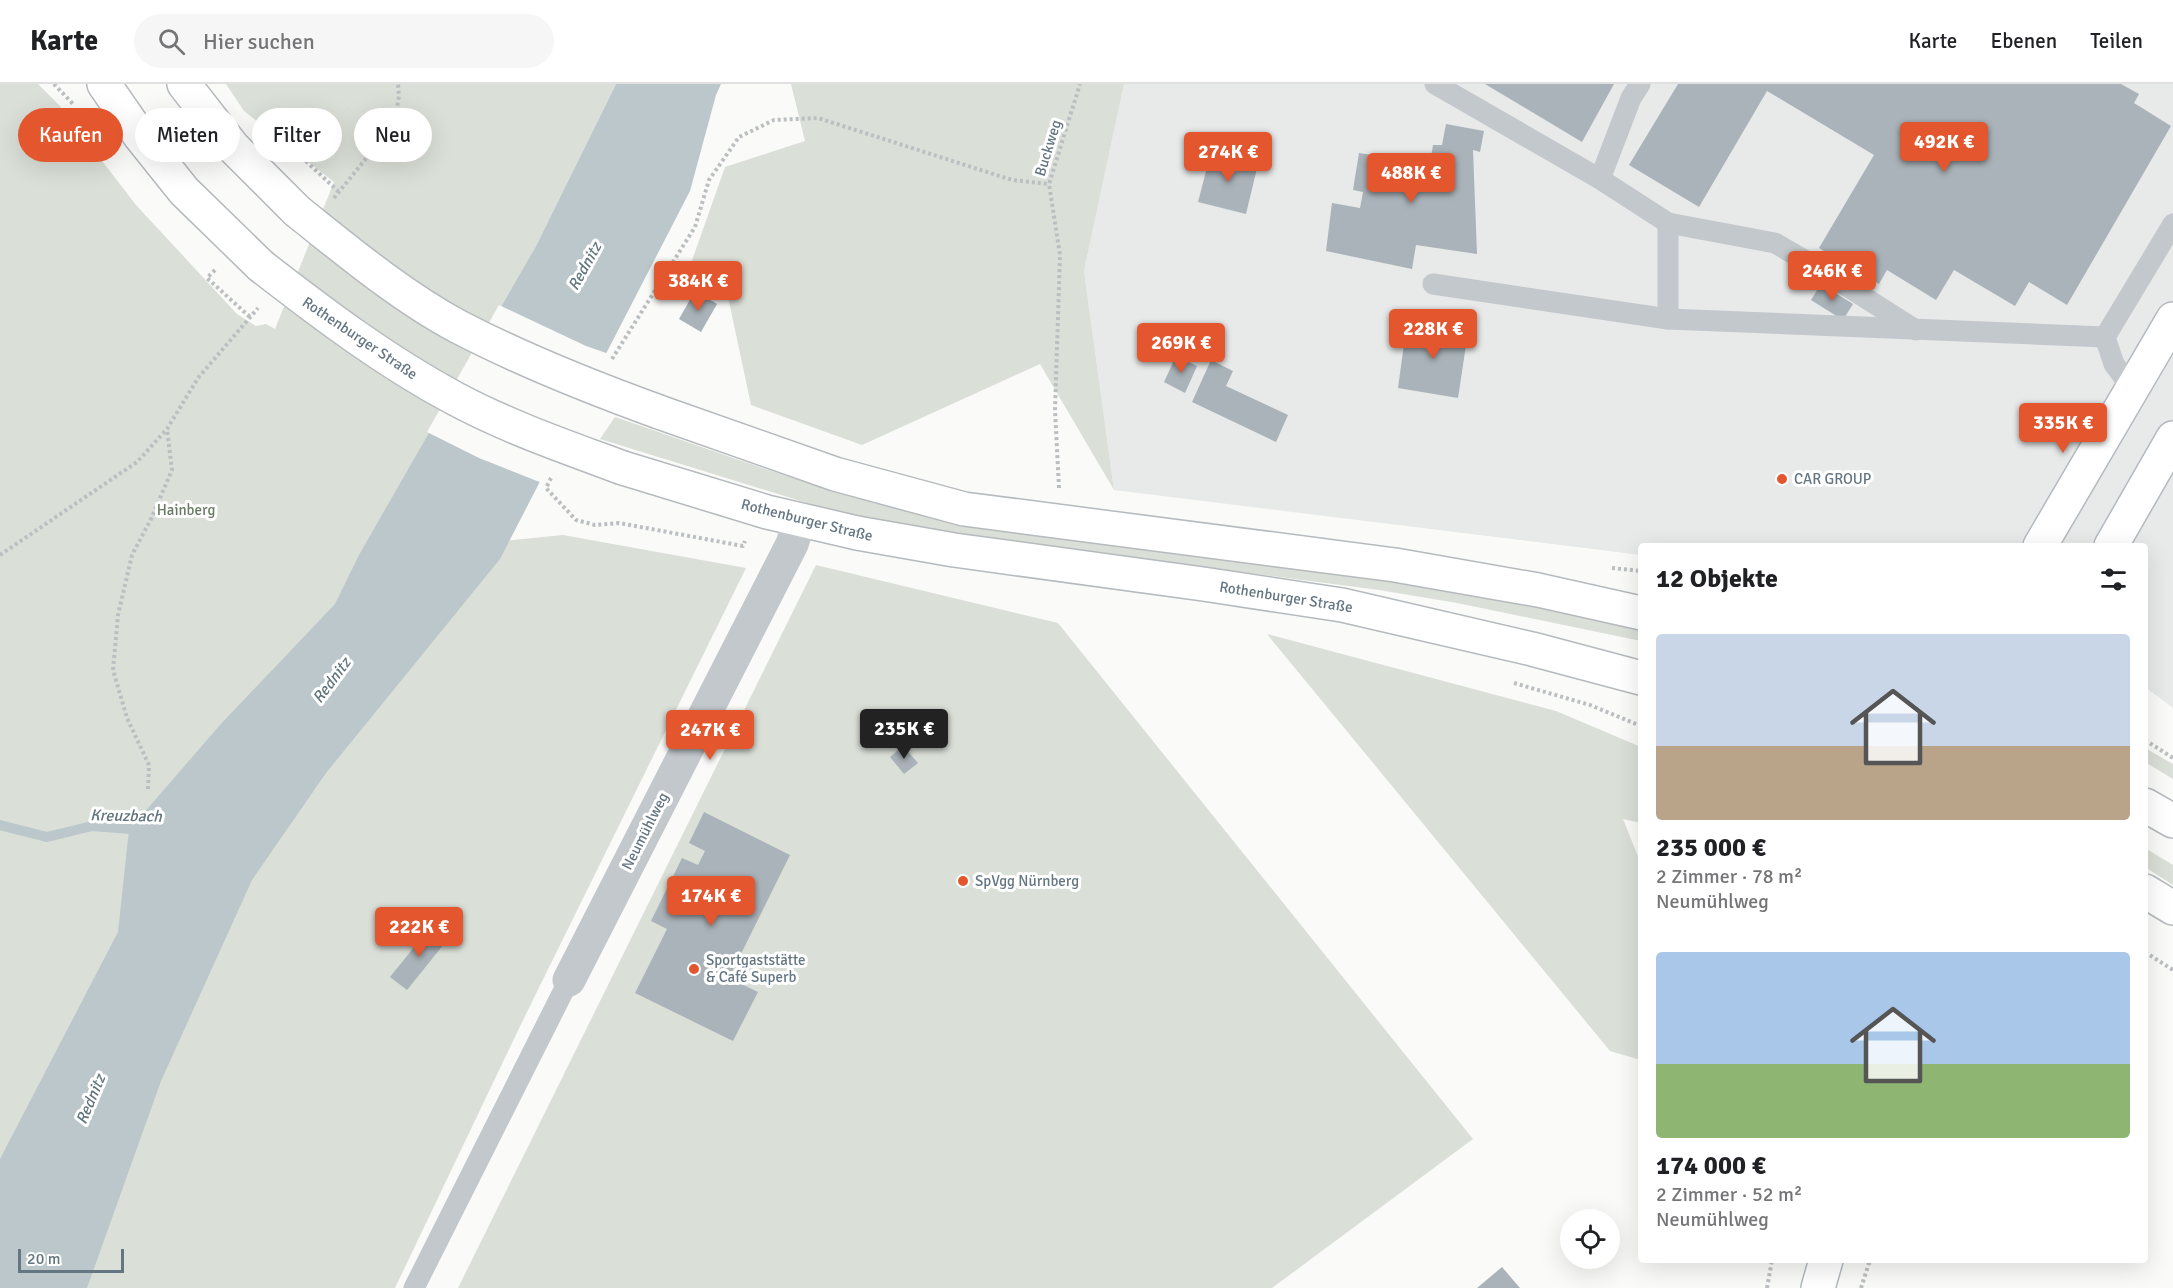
<!DOCTYPE html>
<html lang="de">
<meta charset="utf-8">
<style>
:root{--surface:#fff;--page:#f6f6f6;--text:#202124;--muted:#757577;--line:#e0e0e0;--accent:#e4572e}
body{margin:0;font-family:Signika,sans-serif;background:var(--page);color:var(--text);height:100vh;display:flex;flex-direction:column;font-size:22px;white-space:nowrap}
*{box-sizing:border-box;margin:0}
p{font-size:20px;color:var(--muted)}
.icon{flex:none;width:33px;height:33px;fill:none;stroke:currentColor;stroke-width:2;stroke-linecap:round;stroke-linejoin:round}
.map{position:relative;flex:1;overflow:hidden}
.details{position:absolute;left:1638px;top:459px;width:510px;height:720px;display:flex;flex-direction:column;background:var(--surface);border-radius:6px;box-shadow:0 6px 24px #0002}
.details>*{flex:none}
.hud{position:absolute;left:18px;top:24px;width:570px;height:54px;display:flex;gap:12px}
.tools{position:absolute;left:1560px;top:1125px;display:grid;gap:12px}
.tools a{display:grid;place-items:center;width:60px;height:60px;border-radius:50%;background:var(--surface);box-shadow:0 6px 24px #0002;font-size:30px}
.scale{position:absolute;left:18px;bottom:15px;width:106px;box-sizing:border-box;padding-left:6px;border:3px solid #657683;border-top:0;font-size:16px;line-height:21px;white-space:nowrap;color:#657683;-webkit-text-stroke:4px #fff;paint-order:stroke}
.price{position:absolute;translate:-50% -51px;padding:0 14px;border-radius:6px;background:var(--accent);color:#fff;font-size:20px;line-height:39px;filter:drop-shadow(0 2px 3px #0008)}
.price::after{content:'';position:absolute;left:50%;top:36px;width:18px;height:14px;margin-left:-9px;background:inherit;clip-path:polygon(0 0,100% 0,50% 100%)}
.price.on{background:#222;color:#fff}
ul{padding:0;list-style:none}
li{display:grid;align-content:center;gap:12px;height:318px;padding:0 18px}
li span{display:grid;place-items:center;height:186px;border-radius:6px;color:#555}
li>.icon{margin-inline-start:auto}
span .icon{width:108px;height:108px;fill:#fffc;stroke-width:1}
li b{font-size:26px}
h2{display:flex;justify-content:space-between;align-items:center;height:72px;padding:0 18px;font-size:26px}
.chip{padding:0 21px;border-radius:27px;background:var(--surface);box-shadow:0 6px 24px #0002;font-size:21px;line-height:54px}
.chip.on{background:var(--accent);color:#fff}
header{display:flex;align-items:center;gap:36px;box-sizing:border-box;height:84px;padding:0 30px;background:var(--surface);border-bottom:2px solid var(--line)}
header strong{font-size:28px}
nav{display:flex;gap:33px;margin-inline-start:auto;font-size:21px}
.search{width:420px;height:54px;background:var(--page);display:flex;align-items:center;gap:15px;box-sizing:border-box;padding:0 21px;border-radius:33px;color:var(--muted);font-size:22px}
.map>svg:first-child{display:block}
.built{fill:#e8e9e9}
.green{fill:#dadfd7}
.water{fill:#bbc7cb}
.pier{fill:#fafaf8}
.lines{fill:none;stroke-linecap:round;stroke-linejoin:round}
.stream{stroke:#bbc7cb;stroke-width:10}
.building{fill:#aab3b9}
.secondary-casing{stroke:#b3babf;stroke-width:36}
.primary-casing{stroke:#b5babe;stroke-width:36}
.path{stroke:#bbbfc2;stroke-width:4;stroke-dasharray:3 3;stroke-linecap:butt}
.lane{stroke:#c3c8cc;stroke-width:21}
.street{stroke:#c3c8cc;stroke-width:33}
.secondary{stroke:#fff;stroke-width:33}
.primary{stroke:#fff;stroke-width:33}
.primary-bridge-casing{stroke:#b5babe;stroke-width:36;stroke-linecap:butt}
.primary-bridge{stroke:#fff;stroke-width:33}
.poi-dot{fill:#e4572e;stroke:#fff;stroke-width:2}
.labels{text-anchor:middle;stroke-width:6;stroke-linejoin:round;paint-order:stroke}
.street-label{font-size:15px;fill:#657683;stroke:#fff}
.poi-label{font-size:15px;fill:#657683;stroke:#fff;text-anchor:start}
.park-label{font-size:15px;fill:#687a64;stroke:#fff}
.water-label{font-size:16px;font-style:italic;fill:#60757c;stroke:#fff}
</style>
<header>
<strong>Karte</strong>
<div class="search"><svg class="icon" aria-label="search" viewBox="0 0 24 24"><circle cx="10" cy="10" r="6"/><path d="M15 15l6 6"/></svg>Hier suchen</div>
<nav><a>Karte</a><a>Ebenen</a><a>Teilen</a></nav>
</header>
<div class="map">
<svg width="2173" height="1204" viewBox="0 0 2173 1204">
<rect width="100%" height="100%" fill="#fafaf8"/>
<polygon class="built" points="1124,0 2173,0 2173,624 2145,603 2145,462 1641,462 1641,471 1114,406 1084,187"/>
<g class="green">
<polygon points="0,0 38,0 59,21 136,121 237,230 256,242 266,240 275,245 334,98 244,27 226,0 616,0 384,469 563,451 746,484 524,934 395,1204 0,1204"/>
<polygon points="791,0 1124,0 1084,187 1114,406 1040,280 862,361 751,321 727,208 690,182 725,83 805,57"/>
<path d="M615 333C732 373 849 418 971 442 1195 471 1421 493 1641 545V557L1457 519 1379 506 925 447 833 427 600 355Z"/>
<polygon points="816,481 1058,539 1473,1055 1272,1204 458,1204"/>
<polygon points="1267,550 1556,627 1641,663 1641,739 1623,735 1641,780 1641,976 1610,967"/>
<polygon points="2145,664 2173,680 2173,695 2145,678"/>
<polygon points="2145,764 2173,781 2173,801 2145,783"/>
</g>
<polygon class="water" points="616,0 721,0 716,11 690,107 500,475 326,689 252,796 161,997 87,1204 0,1204 0,1075 118,848 129,746 220,641 335,520 359,471 535,164"/>
<polygon class="pier" points="499,221 586,262 609,270 542,399 479,374 427,348"/>
<g class="lines">
<polyline class="stream" points="0,741 47,753 92,742 144,746"/>
</g>
<g class="building">
<polygon points="1485,0 1614,0 1582,58"/>
<polygon points="1678,0 2121,0 2139,10 2134,19 2171,42 2067,221 2029,198 2015,222 1954,186 1936,216 1887,186 1879,200 1819,164 1874,71 1767,7 1699,123 1629,81"/>
<polygon points="1446,40 1484,47 1480,68 1473,66 1477,170 1416,161 1412,185 1326,167 1332,119 1360,124 1363,108 1353,106 1359,69 1430,80 1433,61 1442,61"/>
<polygon points="1211,68 1258,80 1246,130 1198,118"/>
<polygon points="1821,200 1853,220 1843,236 1811,216"/>
<polygon points="695,207 717,220 701,248 679,235"/>
<polygon points="1407,238 1468,248 1458,314 1398,304"/>
<polygon points="1176,272 1197,282 1185,309 1164,298"/>
<polygon points="1211,276 1233,287 1226,302 1288,331 1276,358 1192,318"/>
<polygon points="903,662 918,679 904,690 890,673"/>
<polygon points="704,728 790,771 729,894 758,908 733,957 635,909 667,845 651,837 682,774 698,781 705,767 689,759"/>
<polygon points="432,841 448,855 407,906 390,893"/>
<polygon points="1502,1183 1520,1204 1477,1204"/>
</g>
<g class="lines">
<defs>
<g id="secondary">
<polyline points="2040,462 2173,235"/>
<polyline points="2111,462 2173,354"/>
<polyline points="1818,1204 1826,1176"/>
</g>
<g id="primary">
<polyline points="104,0 140,52 184,107 261,182"/>
<polyline points="184,0 233,63 297,127"/>
<polyline points="659,328 835,390 964,425 1395,481 1538,506 1641,529"/>
<polyline points="623,384 767,428 857,449 954,466 1203,500 1342,521 1532,565 1641,594"/>
<polyline points="2145,721 2173,737"/>
<polyline points="2145,807 2173,824"/>
</g>
</defs>
<use href="#secondary" class="secondary-casing"/>
<use href="#primary" class="primary-casing"/>
<g class="path">
<polyline points="54,0 74,21"/>
<polyline points="288,71 294,66 338,107"/>
<polyline points="334,114 394,40 399,12 398,0"/>
<polyline points="215,186 207,194 251,234"/>
<polyline points="612,275 695,143 709,96 739,53 774,36 818,34 1012,96 1049,100"/>
<polyline points="551,394 546,404 576,436 595,441 619,439 743,462 745,457"/>
<polyline points="1059,404 1055,326 1060,171 1049,100 1080,0"/>
<polyline points="0,471 137,378 167,345 198,294 258,224"/>
<polyline points="1612,484 1641,487"/>
<polyline points="1514,599 1590,621 1641,642"/>
<polyline points="2145,656 2173,674"/>
<polyline points="148,705 149,681 127,634 113,586 118,531 132,471 151,435 172,386 167,345"/>
<polyline points="2145,868 2173,886"/>
<polyline points="1767,1204 1772,1176"/>
<polyline points="1861,1204 1870,1176"/>
</g>
<g class="lane">
<polyline points="1435,0 1600,95 1668,139 1668,235"/>
<polyline points="1600,95 1631,14 1640,0"/>
<polyline points="1668,139 1775,159 1818,184 1916,246"/>
<polyline points="1433,200 1668,235 2105,253"/>
<polyline points="2131,303 2114,280 2105,253 2173,140"/>
<polyline points="414,1204 569,896"/>
</g>
<polyline class="street" points="569,896 792,460 800,436"/>
<use href="#secondary" class="secondary"/>
<use href="#primary" class="primary"/>
<defs>
<g id="primary-bridge">
<path d="M297 127C346 166 401 212 457 242 522 276 590 303 659 328"/>
<path d="M261 182C323 230 385 277 454 314 508 343 566 363 623 384"/>
</g>
</defs>
<use href="#primary-bridge" class="primary-bridge-casing"/>
<use href="#primary-bridge" class="primary-bridge"/>
</g>
<g class="poi-dot">
<circle cx="1782" cy="395" r="6"/>
<circle cx="963" cy="797" r="6"/>
<circle cx="694" cy="885" r="6"/>
</g>
<g class="labels">
<g class="street-label">
<text transform="translate(1048 64) rotate(-73)" y="5">Buckweg</text>
<text transform="translate(360 254) rotate(34)" y="5">Rothenburger Straße</text>
<text transform="translate(807 436) rotate(14)" y="5">Rothenburger Straße</text>
<text transform="translate(1286 513) rotate(9)" y="5">Rothenburger Straße</text>
<text transform="translate(645 747) rotate(-63)" y="5">Neumühlweg</text>
</g>
<g class="poi-label">
<text x="1794" y="400">CAR GROUP</text>
<text x="975" y="802">SpVgg Nürnberg</text>
<text x="706" y="881">Sportgaststätte<tspan x="706" dy="17">&amp; Café Superb</tspan></text>
</g>
<g class="park-label">
<text x="186" y="431">Hainberg</text>
</g>
<g class="water-label">
<text transform="translate(584 182) rotate(-61)" y="6">Rednitz</text>
<text transform="translate(331 596) rotate(-53)" y="6">Rednitz</text>
<text transform="translate(126 731) rotate(1)" y="6">Kreuzbach</text>
<text transform="translate(90 1015) rotate(-67)" y="6">Rednitz</text>
</g>
</g>
</svg>
<div class="tools">
<a><svg class="icon" aria-label="locate" viewBox="0 0 24 24"><circle cx="12" cy="12" r="6"/><path d="M12 2v4M12 18v4M2 12h4M18 12h4"/></svg></a>
</div>
<div class="scale">20 m</div>
<b class="price" style="left:1944px;top:89px">492K €</b>
<b class="price" style="left:1228px;top:99px">274K €</b>
<b class="price" style="left:1411px;top:120px">488K €</b>
<b class="price" style="left:1832px;top:218px">246K €</b>
<b class="price" style="left:698px;top:228px">384K €</b>
<b class="price" style="left:1433px;top:276px">228K €</b>
<b class="price" style="left:1181px;top:290px">269K €</b>
<b class="price" style="left:2063px;top:370px">335K €</b>
<b class="price on" style="left:904px;top:676px">235K €</b>
<b class="price" style="left:710px;top:677px">247K €</b>
<b class="price" style="left:711px;top:843px">174K €</b>
<b class="price" style="left:419px;top:874px">222K €</b>
<div class="hud">
<a class="chip on">Kaufen</a>
<a class="chip">Mieten</a>
<a class="chip">Filter</a>
<a class="chip">Neu</a>
</div>
<section class="details">
<h2>12 Objekte<svg class="icon" aria-label="filters" viewBox="0 0 24 24"><path d="M4 7h16M4 17h16"/><circle cx="9" cy="7" r="2"/><circle cx="15" cy="17" r="2"/></svg></h2>
<ul>
<li><span style="background:linear-gradient(#c9d6e8 60%,#b9a48a 0)"><svg class="icon" aria-label="home" viewBox="0 0 24 24"><path d="M3 11l9-7 9 7M6 9v11h12V9"/></svg></span><div><b>235 000 €</b><p>2 Zimmer · 78 m²</p><p>Neumühlweg</p></div></li>
<li><span style="background:linear-gradient(#a9c7e8 60%,#8fb573 0)"><svg class="icon" aria-label="home" viewBox="0 0 24 24"><path d="M3 11l9-7 9 7M6 9v11h12V9"/></svg></span><div><b>174 000 €</b><p>2 Zimmer · 52 m²</p><p>Neumühlweg</p></div></li>
</ul>
</section>
</div>
